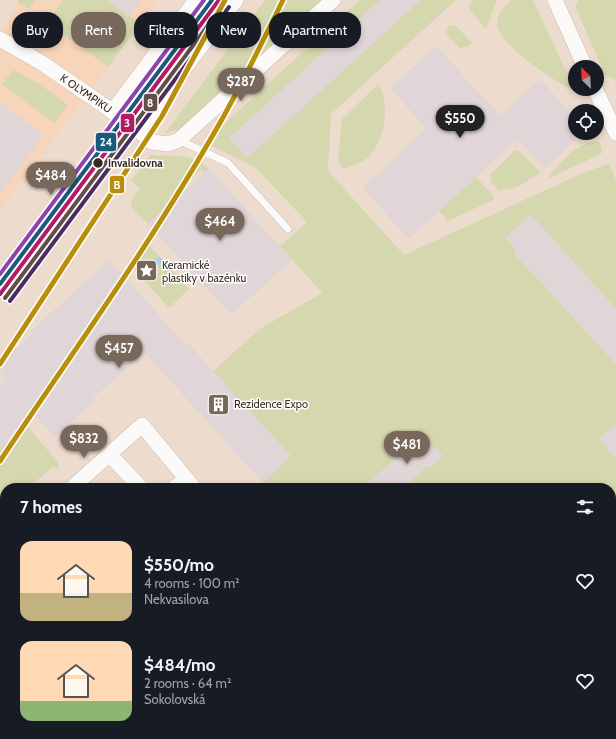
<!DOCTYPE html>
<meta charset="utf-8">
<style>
:root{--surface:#171b24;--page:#20242c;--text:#f1f3f6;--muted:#9ea1a6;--accent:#78685c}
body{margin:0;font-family:Cabin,sans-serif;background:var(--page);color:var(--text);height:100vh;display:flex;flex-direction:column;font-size:15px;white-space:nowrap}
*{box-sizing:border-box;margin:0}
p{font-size:13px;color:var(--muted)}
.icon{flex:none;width:22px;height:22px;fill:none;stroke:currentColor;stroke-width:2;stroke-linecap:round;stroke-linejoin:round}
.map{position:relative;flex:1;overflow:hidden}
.side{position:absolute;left:0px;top:483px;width:616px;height:256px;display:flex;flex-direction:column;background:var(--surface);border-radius:16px 16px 0 0;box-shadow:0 2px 6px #0003}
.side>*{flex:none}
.guide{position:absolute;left:12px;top:12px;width:400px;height:36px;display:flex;gap:8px}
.needle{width:26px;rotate:336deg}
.controls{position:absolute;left:568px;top:60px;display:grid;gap:8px}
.controls a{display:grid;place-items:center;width:36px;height:36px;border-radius:50%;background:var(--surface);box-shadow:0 2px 6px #0003;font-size:20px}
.price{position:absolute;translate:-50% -34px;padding:0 9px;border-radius:14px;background:var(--accent);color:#fff;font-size:13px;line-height:26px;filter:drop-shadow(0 1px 2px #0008)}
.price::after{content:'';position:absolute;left:50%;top:24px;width:12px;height:9px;margin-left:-6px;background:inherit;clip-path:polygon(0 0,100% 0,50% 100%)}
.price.active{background:#222;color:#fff}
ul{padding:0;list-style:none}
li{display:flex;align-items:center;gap:12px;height:100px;padding:0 20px}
li span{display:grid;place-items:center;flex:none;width:112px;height:80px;border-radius:12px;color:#555}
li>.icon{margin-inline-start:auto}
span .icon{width:48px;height:48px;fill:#fffc;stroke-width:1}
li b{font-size:17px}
h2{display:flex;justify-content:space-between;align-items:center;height:48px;padding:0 20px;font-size:17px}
.tag{padding:0 14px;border-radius:16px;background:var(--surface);box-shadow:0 2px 6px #0003;font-size:14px;line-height:36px}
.tag.active{background:var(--accent);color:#fff}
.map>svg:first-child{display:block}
.built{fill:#f6d5ba}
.green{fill:#d5d8ae}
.water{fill:#a8d0ee}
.building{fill:#e0d5d7}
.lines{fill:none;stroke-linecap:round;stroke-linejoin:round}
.lane-casing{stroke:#cabbaf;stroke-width:8}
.street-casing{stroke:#cabbaf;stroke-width:16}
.lane{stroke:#fcfaf8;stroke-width:7}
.street{stroke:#fcfaf8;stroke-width:15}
.tram-1-casing{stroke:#fff;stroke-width:7}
.tram-2-casing{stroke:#fff;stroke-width:7}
.tram-3-casing{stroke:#fff;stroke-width:7}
.tram-4-casing{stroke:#fff;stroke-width:7}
.tram-5-casing{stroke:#fff;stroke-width:7}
.tram-1{stroke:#b71965;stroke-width:4}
.tram-2{stroke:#605047;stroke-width:4}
.tram-3{stroke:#1a5a7b;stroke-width:4}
.tram-4{stroke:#4c2d5f;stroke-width:4}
.tram-5{stroke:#8e44ad;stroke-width:4}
.metro-1-casing{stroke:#fff;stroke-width:8}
.metro-1{stroke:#b88e0a;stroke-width:5}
.stop-dot{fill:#392a1e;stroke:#fff;stroke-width:1.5}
.labels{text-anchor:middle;stroke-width:3;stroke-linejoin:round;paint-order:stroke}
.street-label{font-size:11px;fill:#392a1e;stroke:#fff}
.stop-label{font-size:11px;font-weight:bold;fill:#392a1e;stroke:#fff;text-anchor:start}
.poi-label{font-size:11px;fill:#392a1e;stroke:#fff;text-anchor:start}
.line-badge{stroke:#fff;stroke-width:1.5}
.badge-label{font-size:11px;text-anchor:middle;font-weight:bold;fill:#fff}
</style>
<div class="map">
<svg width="616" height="739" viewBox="0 0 616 739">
<rect width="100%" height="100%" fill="#eddcce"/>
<g class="built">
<polygon points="19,0 158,0 0,211 0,36"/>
<polygon points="5,555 5,734 274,734 279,739 0,739 0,559"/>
</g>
<g class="green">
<polygon points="18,0 35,0 29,9 17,3"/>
<polygon points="63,0 107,0 140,24 108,67 47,22"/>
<polygon points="265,0 322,0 181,129 164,134"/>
<polygon points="360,0 456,0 331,114 328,171 404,255 585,172 609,164 616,180 616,309 531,215 505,238 517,250 514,253 616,364 616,424 599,439 616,458 616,739 452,739 448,734 611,734 611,488 403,488 428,465 430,467 443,456 423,434 363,488 256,488 291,456 213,371 261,328 322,293 280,246 307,222 256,168 204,142"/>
<polygon points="473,0 497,0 486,29 469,9 469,5"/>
<path d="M511 0H533L574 88 572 90C554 80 497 45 497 23 497 14 505 6 511 0Z"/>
<polygon points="579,0 616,0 616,83 614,79 605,75 575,6"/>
<polygon points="454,25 456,26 473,44 466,47 459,48 446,33 448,26"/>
<polygon points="13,70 38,83 68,105 54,123 2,84"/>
<path d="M378 84C391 103 385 139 370 155 362 164 353 166 342 169L338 158 342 119Z"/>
<path d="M599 141 602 149 601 154 547 179C560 163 576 142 599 141Z"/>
<polygon points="518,150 541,173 517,187 499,191 491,182 491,174 514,151"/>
<path d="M150 155C170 156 193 153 209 169L204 173 201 170 177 192 180 195 148 224 131 207 132 198 140 189 131 181Z"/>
<polygon points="476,177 493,195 493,200 448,221 439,211"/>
<polygon points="148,244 189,289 169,308 128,262"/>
<polygon points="26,425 58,462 58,470 54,466 28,488 5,488 5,555 0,559 0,449"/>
<polygon points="0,677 5,682 5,711 0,708"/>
<polygon points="26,734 52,734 57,739 31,739"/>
<polygon points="91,734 123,734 117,739 96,739"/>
<polygon points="274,734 301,734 306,739 279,739"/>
</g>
<g class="water">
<polygon points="160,257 163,261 143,279 136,270"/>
<polygon points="0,624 5,629 5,646 3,648 0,645"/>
</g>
<g class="building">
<polygon points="107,0 142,0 129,16"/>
<polygon points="380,0 421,0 247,158 229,138"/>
<polygon points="436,46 500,115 540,79 575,117 575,140 545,168 517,139 409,239 362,188 426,128 390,88"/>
<polygon points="0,103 44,135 0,193"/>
<polygon points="209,168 292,260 231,315 148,224"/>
<polygon points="531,215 616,309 616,364 514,252 517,250 505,238"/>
<polygon points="109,260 186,345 188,343 291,456 262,482 145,353 93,398 95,400 55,437 36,416 0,449 0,386 7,379 0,372 0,363 33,333 31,331"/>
<polygon points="616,424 616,458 599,439"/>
<polygon points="423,433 443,456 430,467 428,465 403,488 363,488"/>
</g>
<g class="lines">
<defs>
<g id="lane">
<polyline points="179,140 228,163 288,229"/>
<polyline points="321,734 325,739"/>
<polyline points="374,734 379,739"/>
<polyline points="273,739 278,734"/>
</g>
<g id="street">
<polyline points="555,0 585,67"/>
<path id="s1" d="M0 39 42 63 128 122 152 142 168 144 179 140 333 0"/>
<polyline points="595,89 616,133"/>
<polyline points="112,112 196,0"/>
<polyline points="138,130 236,0"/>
<polyline points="0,287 124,120"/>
<polyline points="110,455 141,488"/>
<polyline points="78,488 75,485 142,425 194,488"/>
<polyline points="174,488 186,479"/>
<polyline points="421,734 425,739"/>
</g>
</defs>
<use href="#lane" class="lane-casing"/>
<use href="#street" class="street-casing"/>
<use href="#lane" class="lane"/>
<use href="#street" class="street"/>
<defs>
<polyline id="tram-1" points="0,294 219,0"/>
<polyline id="tram-2" points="5,298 224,4"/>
<polyline id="tram-3" points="0,284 212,0"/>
<polyline id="tram-4" points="10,301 229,7"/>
<polyline id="tram-5" points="0,274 204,0"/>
</defs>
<use href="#tram-1" class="tram-1-casing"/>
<use href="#tram-2" class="tram-2-casing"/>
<use href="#tram-3" class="tram-3-casing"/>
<use href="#tram-4" class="tram-4-casing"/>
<use href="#tram-5" class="tram-5-casing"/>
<use href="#tram-1" class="tram-1"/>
<use href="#tram-2" class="tram-2"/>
<use href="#tram-3" class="tram-3"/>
<use href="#tram-4" class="tram-4"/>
<use href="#tram-5" class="tram-5"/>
<defs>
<g id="metro-1">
<polyline points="0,364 162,116 225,0"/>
<path d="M0 461C75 349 154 239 221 121 243 82 263 41 283 0"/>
</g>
</defs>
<use href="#metro-1" class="metro-1-casing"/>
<use href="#metro-1" class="metro-1"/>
</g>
<defs>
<symbol id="sight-square" viewBox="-11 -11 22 22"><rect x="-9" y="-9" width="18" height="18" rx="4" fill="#78685c" stroke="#fff"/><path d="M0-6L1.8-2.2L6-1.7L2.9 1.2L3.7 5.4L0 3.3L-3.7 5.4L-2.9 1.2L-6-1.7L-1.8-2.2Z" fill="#fff"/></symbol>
<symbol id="building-square" viewBox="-11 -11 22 22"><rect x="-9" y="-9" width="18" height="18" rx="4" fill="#78685c" stroke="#fff"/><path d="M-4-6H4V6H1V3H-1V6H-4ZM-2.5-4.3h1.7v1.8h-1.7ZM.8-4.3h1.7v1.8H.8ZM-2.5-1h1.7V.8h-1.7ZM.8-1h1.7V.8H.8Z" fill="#fff"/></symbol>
</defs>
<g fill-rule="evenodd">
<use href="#sight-square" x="134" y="258" width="25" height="25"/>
<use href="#building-square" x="206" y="392" width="25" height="25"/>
</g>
<circle class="stop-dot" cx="98" cy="163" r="5.5"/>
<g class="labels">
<g class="street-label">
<text dy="4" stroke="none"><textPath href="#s1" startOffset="102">K OLYMPIKU</textPath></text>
</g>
<g class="stop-label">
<text x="108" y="167">Invalidovna</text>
</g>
<g class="poi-label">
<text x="162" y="269">Keramické<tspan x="162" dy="13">plastiky v bazénku</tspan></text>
<text x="234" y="408">Rezidence Expo</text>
</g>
</g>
<g class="line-badge">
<rect x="143" y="93" width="15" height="19" rx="4" fill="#605047"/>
<rect x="120" y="113" width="15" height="20" rx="4" fill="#b71965"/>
<rect x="95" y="132" width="22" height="20" rx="4" fill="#1a5a7b"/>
<rect x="109" y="175" width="16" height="19" rx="4" fill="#b88e0a"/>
</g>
<g class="badge-label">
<text x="150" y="107">8</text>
<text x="127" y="127">3</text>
<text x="106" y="146">24</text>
<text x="117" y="189">B</text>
</g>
</svg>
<div class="controls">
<a><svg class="needle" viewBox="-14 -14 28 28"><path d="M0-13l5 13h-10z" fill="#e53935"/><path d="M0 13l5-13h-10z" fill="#9ea1a6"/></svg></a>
<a><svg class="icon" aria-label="locate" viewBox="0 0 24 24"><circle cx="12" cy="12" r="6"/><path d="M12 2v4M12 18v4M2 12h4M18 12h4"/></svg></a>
</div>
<b class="price" style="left:241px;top:102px">$287</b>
<b class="price active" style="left:460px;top:139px">$550</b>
<b class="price" style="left:51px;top:196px">$484</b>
<b class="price" style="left:220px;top:242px">$464</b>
<b class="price" style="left:119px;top:369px">$457</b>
<b class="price" style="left:84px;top:459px">$832</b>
<b class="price" style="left:407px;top:465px">$481</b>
<div class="guide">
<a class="tag">Buy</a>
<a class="tag active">Rent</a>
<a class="tag">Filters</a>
<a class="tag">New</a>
<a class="tag">Apartment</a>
</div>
<section class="side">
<h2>7 homes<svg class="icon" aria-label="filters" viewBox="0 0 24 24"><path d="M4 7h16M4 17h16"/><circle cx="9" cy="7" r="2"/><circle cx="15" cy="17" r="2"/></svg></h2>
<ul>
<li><span style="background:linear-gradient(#ffd9b3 65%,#c2b280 0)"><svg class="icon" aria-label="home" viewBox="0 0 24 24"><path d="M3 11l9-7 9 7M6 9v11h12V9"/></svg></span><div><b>$550/mo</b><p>4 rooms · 100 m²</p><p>Nekvasilova</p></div><svg class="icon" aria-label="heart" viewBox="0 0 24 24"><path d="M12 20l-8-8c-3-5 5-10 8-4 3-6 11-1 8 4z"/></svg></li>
<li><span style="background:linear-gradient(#ffd9b3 75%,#8fb573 0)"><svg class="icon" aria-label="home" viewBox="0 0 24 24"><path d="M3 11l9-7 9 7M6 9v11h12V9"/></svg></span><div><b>$484/mo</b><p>2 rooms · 64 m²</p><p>Sokolovská</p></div><svg class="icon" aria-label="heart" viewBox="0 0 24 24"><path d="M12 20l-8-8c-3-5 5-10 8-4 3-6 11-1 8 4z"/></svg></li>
</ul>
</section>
</div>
